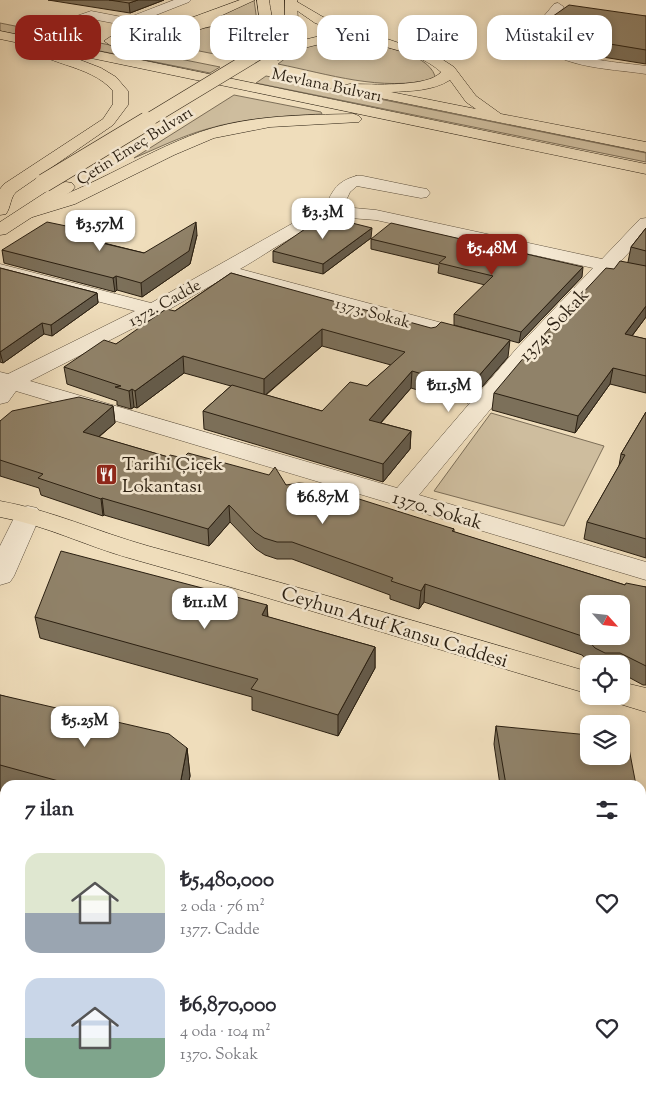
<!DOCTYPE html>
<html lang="tr">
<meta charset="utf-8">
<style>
:root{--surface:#fff;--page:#f2f2f3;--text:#2b2b33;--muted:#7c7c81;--accent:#8f2418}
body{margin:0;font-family:"Sorts Mill Goudy",serif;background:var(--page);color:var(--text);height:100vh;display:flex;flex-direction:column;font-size:19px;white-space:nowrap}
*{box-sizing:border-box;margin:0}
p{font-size:16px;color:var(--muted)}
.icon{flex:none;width:28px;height:28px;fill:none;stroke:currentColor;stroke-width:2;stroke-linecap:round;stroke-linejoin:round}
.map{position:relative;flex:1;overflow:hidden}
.details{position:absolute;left:0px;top:780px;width:646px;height:320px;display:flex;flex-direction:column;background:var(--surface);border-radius:15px 15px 0 0;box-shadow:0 2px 8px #0003}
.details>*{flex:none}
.banner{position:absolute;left:15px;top:15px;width:616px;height:45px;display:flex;gap:10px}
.needle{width:32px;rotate:117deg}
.buttons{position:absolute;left:580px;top:595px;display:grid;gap:10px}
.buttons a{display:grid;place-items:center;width:50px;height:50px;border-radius:10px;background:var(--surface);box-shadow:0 2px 8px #0003;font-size:25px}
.price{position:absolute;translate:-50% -42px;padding:0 11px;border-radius:10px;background:#fff;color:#222;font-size:16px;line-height:32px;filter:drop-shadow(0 1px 2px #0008)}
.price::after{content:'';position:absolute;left:50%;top:30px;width:15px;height:11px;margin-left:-8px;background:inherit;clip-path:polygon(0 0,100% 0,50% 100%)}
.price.on{background:var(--accent);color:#fff}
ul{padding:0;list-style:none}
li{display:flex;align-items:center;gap:15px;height:125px;padding:0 25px}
li span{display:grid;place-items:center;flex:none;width:140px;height:100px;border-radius:15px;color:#555}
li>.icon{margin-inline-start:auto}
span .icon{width:60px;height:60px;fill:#fffc;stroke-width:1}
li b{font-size:21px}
h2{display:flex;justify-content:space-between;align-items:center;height:60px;padding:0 25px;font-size:21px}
.pill{padding:0 18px;border-radius:15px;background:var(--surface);box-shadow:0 2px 8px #0003;font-size:18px;line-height:45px}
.pill.on{background:var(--accent);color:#fff}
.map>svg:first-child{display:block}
.green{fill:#cebd9e;stroke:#7c6e58}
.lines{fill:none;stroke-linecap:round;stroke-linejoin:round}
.minor-casing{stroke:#5b4e3c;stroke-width:1}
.major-casing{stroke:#2a1f11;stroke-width:1}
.highway-casing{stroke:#2a1f11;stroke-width:1}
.minor{fill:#f5e9d3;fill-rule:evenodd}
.major{fill:#efddbb;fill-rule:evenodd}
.highway{fill:#efddbb;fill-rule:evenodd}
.major-bridge-far1-casing{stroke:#2a1f11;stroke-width:14;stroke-linecap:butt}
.major-bridge-casing{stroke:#2a1f11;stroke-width:19;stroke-linecap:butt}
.major-bridge-far1{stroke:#efddbb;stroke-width:13}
.major-bridge{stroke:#efddbb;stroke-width:18}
.wall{fill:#7c705a;stroke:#2a1f11;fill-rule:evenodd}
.shaded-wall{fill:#655b4a;stroke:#2a1f11}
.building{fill:#908269;stroke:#2a1f11;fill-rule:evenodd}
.labels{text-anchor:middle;stroke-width:5;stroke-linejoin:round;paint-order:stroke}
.far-street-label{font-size:16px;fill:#2a1f11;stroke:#f5e9d3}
.street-label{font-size:19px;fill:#2a1f11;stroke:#f5e9d3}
.poi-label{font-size:19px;fill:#2a1f11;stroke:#f5e9d3;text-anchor:start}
</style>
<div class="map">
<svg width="646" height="1100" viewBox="0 0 646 1100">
<rect width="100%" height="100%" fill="#efddbb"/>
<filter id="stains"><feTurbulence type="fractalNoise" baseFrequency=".004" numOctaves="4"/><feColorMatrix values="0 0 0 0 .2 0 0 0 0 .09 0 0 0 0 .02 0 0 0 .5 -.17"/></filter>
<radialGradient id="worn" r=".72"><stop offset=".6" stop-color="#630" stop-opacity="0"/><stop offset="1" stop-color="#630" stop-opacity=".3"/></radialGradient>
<g class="green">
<polygon points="254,0 257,21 216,17"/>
<polygon points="0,23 220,67 210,73 0,31"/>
<path d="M227 24C237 25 248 25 253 35L250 47 235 58 189 49 187 44V36L199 29Z"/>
<path d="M348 40C370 43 427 51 435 76L433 79C382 92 328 74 278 64L303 45Z"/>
<polygon points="266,76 646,153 646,162 256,83"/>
<path d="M234 95 321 112 322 114C283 116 244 118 207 129 182 136 158 148 134 158Z"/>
<polygon points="491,413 604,446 564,526 434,491"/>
</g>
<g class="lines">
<defs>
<g id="minor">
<polygon points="174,0 191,0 189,2 128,26 92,19 52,33 46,29 48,26 91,11 127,18"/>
<path d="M558 3 564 7 542 34C569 61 610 61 646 66V74C607 68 554 69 529 34L554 4Z"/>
<path d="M356 176H363L421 188 427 189 430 193 427 197 421 198 357 186 350 192 343 207 376 210 602 259 640 219 646 218V234L620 262 646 268V280L611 272 533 358 419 495 646 562V580L16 391 8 402 0 404V372L8 374 135 311 0 276V264L151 303 304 217 324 210C332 192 335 182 356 176ZM350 218 376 220 593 268 517 348 397 488 30 381 161 314 226 277 460 342 468 343 476 342 479 337 476 332 240 269C272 251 314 218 350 218Z"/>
<polygon points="28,506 37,508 41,514 14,576 10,582 0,585 0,546 19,508"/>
</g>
<g id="major">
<path d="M257 0H269C271 18 283 51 259 57L252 53 261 45 262 40Z"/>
<path d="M285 0H297C297 21 305 53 278 60L271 56 285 42Z"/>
<path d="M28 37 44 46 101 68 116 77 128 91V105L113 125 16 192C10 198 11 207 6 214L0 215V189L4 184 103 119 113 104V91C90 63 41 66 22 41Z"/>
<polygon points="66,182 72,183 75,187 72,191 6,234 0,235 0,222 60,183"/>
<path d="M0 501C51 510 98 532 148 546 296 586 442 629 589 672V694C436 649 283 601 129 558 86 546 45 525 0 517Z"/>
<polygon points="621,682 646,688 646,712 610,701 607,696 621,696"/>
</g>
<g id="highway">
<path d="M240 0H255L216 18C233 18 262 17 274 31L272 34C263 36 256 29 247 27 224 23 192 23 181 47L188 55 181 59 176 58 168 47 174 34 179 30 110 45 104 41 110 37 177 23Z"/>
<path d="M294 0 323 17 437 56 454 67 476 96 501 114 646 142V152L385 99 380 98 378 95 380 92 345 91 343 88 345 85 350 84C371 84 428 88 441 72 419 52 387 49 360 39L354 42 324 43 288 52 283 51 281 48 283 45 324 35 347 34 315 23 286 3 288 1ZM450 80 466 102 476 109 391 92C411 91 433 91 450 80Z"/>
<polygon points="0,31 646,164 646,174 0,39"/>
<path d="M354 114 359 116 362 119 359 122 270 127 214 138 174 155 75 204 26 219 20 218 17 214 20 210C84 193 138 155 200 132 249 115 303 115 354 114Z"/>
</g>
</defs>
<use href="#minor" class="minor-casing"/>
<use href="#major" class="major-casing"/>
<use href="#highway" class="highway-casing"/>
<use href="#minor" class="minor"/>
<use href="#major" class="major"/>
<use href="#highway" class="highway"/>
<defs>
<polyline id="major-bridge-far1" points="145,122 259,53"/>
<polyline id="major-bridge" points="44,183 147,121"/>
</defs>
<use href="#major-bridge-far1" class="major-bridge-far1-casing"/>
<use href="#major-bridge" class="major-bridge-casing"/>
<use href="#major-bridge-far1" class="major-bridge-far1"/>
<use href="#major-bridge" class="major-bridge"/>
</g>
<g class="wall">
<polygon points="48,0 164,0 130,13"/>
<polygon points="646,16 646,64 578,53 554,41 545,34 546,21"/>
<polygon points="646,228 646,317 632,336 646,339 646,393 610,384 575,433 492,410 494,393 628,262 631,247"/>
<polygon points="197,235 190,264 142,297 117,290 115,292 4,263 2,250 96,241 144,253"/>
<polygon points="371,238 323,274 273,262 273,251"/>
<polygon points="371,239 582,277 519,343 454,325 454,314 485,285 438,273 439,265 371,249"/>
<polygon points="0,268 97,293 98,303 52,336 44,334 3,363 0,362"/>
<path d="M231 273 508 357 468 403 456 399 454 401 411 388 381 423 411 431 410 449 383 482 204 429 203 411 231 386 184 373 137 408 134 407 131 409 117 405V401L67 384 64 367 116 344 175 311ZM322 346 391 365 367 386 322 411 266 395Z"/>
<polygon points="113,406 115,423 99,437 168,457 286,485 341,503 454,529 454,532 625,585 646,587 646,685 643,685 621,673 621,664 590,664 582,655 424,602 419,609 390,599 390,595 292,559 277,559 265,555 256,549 230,522 209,546 104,515 103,516 41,495 39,488 0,476 0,421"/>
<polygon points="646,412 646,558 584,539 587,522 619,466 621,454"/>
<polygon points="267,605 268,617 375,647 375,668 338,736 252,710 252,697 40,638 35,617"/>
<polygon points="0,695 187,748 190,776 188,785 5,785 5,792 0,791"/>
<polygon points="496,726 636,785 500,785 494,744"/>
<polygon points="646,835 646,1100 520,1100 520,1095 641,1095"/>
<polygon points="5,944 5,1070 0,1070 0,945"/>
</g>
<g class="shaded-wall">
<polygon points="138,0 164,0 130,13 129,3"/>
<polygon points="196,222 197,235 190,264 142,297 141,283"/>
<polygon points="372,228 371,238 323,274 323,264"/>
<polygon points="95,232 97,245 85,239"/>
<polygon points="583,267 582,277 519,343 521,332"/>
<polygon points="116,276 117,290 115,292 113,278"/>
<polygon points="97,293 98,303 52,336 51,325"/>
<polygon points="646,306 646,317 622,349 625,334"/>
<polygon points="42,323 44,334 3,363 0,352"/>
<polygon points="322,329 322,346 264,396 264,379"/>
<polygon points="510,340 508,357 468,403 470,386"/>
<polygon points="183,356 184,373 137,408 135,391"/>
<polygon points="613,368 610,384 575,433 578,416"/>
<polygon points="412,371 411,388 368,437 369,420"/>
<polygon points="457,382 456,399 454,401 456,384"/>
<polygon points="132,389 134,407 131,409 129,391"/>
<polygon points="113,406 115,423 85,448 83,432"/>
<polygon points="411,431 410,449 383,482 383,464"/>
<polygon points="102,498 104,515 103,516 101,499"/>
<polygon points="229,505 230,522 209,546 208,529"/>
<polygon points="425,584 424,602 419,609 421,591"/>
<polygon points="267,605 268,625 262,615"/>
<polygon points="375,647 375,668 338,736 338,715"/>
<polygon points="187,748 190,776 188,785 180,785"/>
</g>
<g class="building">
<polygon points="109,0 138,0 129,3"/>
<polygon points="569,5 646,16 646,50 580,39 555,28 546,21"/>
<polygon points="324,216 372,228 323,264 273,251"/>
<polygon points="47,222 95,232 85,239 144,253 196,222 189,251 141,283 116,276 113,278 2,250"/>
<polygon points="391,223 583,267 521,332 454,314 493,276 439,263 446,257 371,239"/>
<polygon points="646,228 646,251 631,247"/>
<polygon points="620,261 646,266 646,306 625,334 646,339 646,376 613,368 578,416 494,393 536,343 606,268 614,269"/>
<polygon points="0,268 97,293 51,325 42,323 0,352"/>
<polygon points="231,273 431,328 436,327 441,322 510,340 470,386 457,382 456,384 412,371 369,420 411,431 383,464 203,411 232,385 322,411 350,382 367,386 405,352 322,329 264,379 183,356 135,391 132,389 129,391 115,387 121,386 64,367 104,340 116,344 166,309 175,311"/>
<path d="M79 397 113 406 83 432 168 457 170 455 183 458 188 453 269 475 275 467 286 485 299 483 322 485 341 503 359 499 454 529 452 531 625 585 626 583 646 587V666L620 653H605L595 648 585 637 425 584 421 591 391 581 393 578 292 542H277L264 538 255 532 229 505 208 529 102 498 101 499 38 478 43 474 0 460V421L12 411ZM589 604H621V636H589Z"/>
<polygon points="646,412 646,539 587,522 625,455 621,454"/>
<polygon points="61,551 267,605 262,615 375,647 338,715 251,689 258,679 35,617"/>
<polygon points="0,695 169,734 187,748 180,785 65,785 66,783 0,765"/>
<polygon points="496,726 589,735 589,756 621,756 621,738 627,738 636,785 506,785"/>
<polygon points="641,811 646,835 646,1099 526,1097 525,1095 641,1095"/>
<polygon points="5,944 5,1042 0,1042 0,945"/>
</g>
<defs>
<symbol id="restaurant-square" viewBox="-11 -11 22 22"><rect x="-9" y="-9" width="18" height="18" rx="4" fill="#8f2418" stroke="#f5e9d3"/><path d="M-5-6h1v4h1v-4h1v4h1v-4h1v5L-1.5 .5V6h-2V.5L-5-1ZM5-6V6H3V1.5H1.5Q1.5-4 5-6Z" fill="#fff"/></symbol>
</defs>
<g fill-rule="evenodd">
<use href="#restaurant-square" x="94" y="462" width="25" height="25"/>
</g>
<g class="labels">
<g class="far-street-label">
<text transform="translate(327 84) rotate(12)" y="6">Mevlana Bulvarı</text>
<text transform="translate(134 145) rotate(-32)" y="6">Çetin Emeç Bulvarı</text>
<text transform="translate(164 302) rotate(-29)" y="6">1372. Cadde</text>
<text transform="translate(373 312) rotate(15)" y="6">1373. Sokak</text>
</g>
<g class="street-label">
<text transform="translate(553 324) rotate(-47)" y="7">1374. Sokak</text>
<text transform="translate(438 509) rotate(17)" y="7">1370. Sokak</text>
<text transform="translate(395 626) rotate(17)" y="7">Ceyhun Atuf Kansu Caddesi</text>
</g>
<g class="poi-label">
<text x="122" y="470">Tarihi Çiçek<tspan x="122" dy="22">Lokantası</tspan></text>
</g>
</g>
<rect width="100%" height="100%" filter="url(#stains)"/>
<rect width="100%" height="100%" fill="url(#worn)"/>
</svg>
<div class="buttons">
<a><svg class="needle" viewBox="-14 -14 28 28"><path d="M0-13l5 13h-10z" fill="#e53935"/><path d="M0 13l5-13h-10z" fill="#7c7c81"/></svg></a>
<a><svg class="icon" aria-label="locate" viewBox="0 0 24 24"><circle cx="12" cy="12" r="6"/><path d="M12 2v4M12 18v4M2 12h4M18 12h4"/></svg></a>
<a><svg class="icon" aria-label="layers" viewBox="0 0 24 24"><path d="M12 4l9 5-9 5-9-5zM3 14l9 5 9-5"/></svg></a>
</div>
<b class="price" style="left:323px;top:240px">₺3.3M</b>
<b class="price" style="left:100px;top:252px">₺3.57M</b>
<b class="price on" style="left:492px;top:276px">₺5.48M</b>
<b class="price" style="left:449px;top:413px">₺11.5M</b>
<b class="price" style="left:323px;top:525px">₺6.87M</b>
<b class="price" style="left:205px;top:630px">₺11.1M</b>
<b class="price" style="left:85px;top:748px">₺5.25M</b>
<div class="banner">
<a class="pill on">Satılık</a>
<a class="pill">Kiralık</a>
<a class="pill">Filtreler</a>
<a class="pill">Yeni</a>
<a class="pill">Daire</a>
<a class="pill">Müstakil ev</a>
</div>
<section class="details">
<h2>7 ilan<svg class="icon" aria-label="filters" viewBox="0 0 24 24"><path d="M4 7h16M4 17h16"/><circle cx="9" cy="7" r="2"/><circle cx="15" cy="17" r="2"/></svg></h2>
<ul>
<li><span style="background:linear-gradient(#dfe7d0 60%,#9aa5b1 0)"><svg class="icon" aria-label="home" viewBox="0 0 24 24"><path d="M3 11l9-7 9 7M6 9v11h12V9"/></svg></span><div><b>₺5,480,000</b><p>2 oda · 76 m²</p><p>1377. Cadde</p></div><svg class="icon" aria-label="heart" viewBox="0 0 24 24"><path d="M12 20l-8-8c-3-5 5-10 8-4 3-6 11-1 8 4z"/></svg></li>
<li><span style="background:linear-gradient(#c9d6e8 60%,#7fa58c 0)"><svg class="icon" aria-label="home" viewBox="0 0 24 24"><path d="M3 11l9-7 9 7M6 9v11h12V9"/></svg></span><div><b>₺6,870,000</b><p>4 oda · 104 m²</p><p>1370. Sokak</p></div><svg class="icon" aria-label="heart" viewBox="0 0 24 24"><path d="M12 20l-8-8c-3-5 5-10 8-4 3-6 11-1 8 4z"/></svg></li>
</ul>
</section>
</div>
